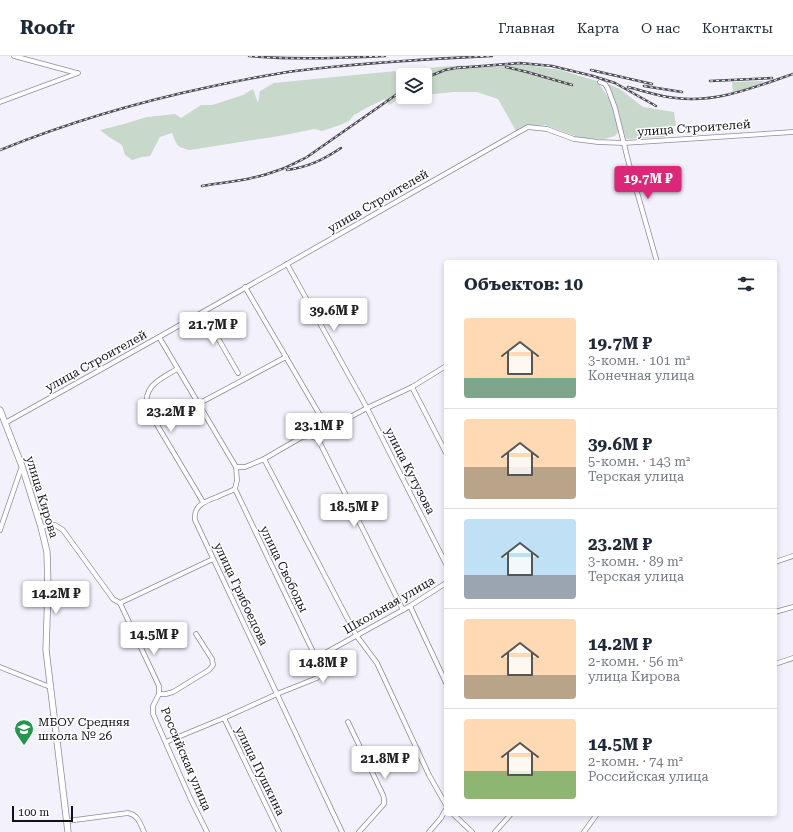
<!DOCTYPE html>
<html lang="ru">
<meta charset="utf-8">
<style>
:root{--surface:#fff;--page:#f6f6f7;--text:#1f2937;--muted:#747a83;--line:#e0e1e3;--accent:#db2777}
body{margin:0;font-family:"Roboto Serif",serif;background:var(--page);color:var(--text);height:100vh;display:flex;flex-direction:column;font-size:15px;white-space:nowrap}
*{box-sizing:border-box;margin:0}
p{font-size:13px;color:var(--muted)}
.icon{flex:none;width:22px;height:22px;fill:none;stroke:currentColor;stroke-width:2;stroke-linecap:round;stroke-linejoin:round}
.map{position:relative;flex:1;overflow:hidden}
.side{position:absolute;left:444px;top:204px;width:333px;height:556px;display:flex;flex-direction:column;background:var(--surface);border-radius:4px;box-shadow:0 2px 6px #0003}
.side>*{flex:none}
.controls{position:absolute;left:396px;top:12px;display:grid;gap:8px}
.controls a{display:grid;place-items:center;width:36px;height:36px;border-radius:4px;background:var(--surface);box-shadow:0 2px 6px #0003;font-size:20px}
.scale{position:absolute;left:12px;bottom:10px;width:61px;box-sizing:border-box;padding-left:4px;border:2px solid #121019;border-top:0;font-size:11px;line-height:14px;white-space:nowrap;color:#121019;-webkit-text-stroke:3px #fff;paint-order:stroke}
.price{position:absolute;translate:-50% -34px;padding:0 9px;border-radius:4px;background:#fff;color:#222;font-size:13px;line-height:26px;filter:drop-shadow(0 1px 2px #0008)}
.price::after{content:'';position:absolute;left:50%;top:24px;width:12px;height:9px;margin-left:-6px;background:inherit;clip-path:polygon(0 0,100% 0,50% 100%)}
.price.active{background:var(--accent);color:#fff}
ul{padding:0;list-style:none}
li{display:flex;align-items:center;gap:12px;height:100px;padding:0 20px}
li+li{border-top:1px solid var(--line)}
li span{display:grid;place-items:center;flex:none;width:112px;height:80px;border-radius:4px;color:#555}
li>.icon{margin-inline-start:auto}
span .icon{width:48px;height:48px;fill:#fffc;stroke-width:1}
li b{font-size:17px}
h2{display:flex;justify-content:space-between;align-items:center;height:48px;padding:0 20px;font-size:17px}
header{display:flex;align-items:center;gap:24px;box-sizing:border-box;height:56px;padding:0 20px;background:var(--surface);border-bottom:1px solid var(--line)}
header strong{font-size:19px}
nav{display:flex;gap:22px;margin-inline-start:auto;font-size:14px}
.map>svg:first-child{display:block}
.green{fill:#c8d9cb}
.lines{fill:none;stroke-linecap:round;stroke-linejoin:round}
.street-casing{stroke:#8e8aa2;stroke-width:5.5}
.secondary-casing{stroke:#8e8aa2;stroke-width:7}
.street{stroke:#fff;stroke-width:4}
.secondary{stroke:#fff;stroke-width:5.5}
.rail-casing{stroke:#4d4b54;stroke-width:2.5}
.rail{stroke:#fff;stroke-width:1;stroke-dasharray:3;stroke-linecap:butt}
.labels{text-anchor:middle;stroke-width:3;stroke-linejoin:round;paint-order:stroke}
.street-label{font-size:12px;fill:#121019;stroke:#fff}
.poi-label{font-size:12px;fill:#121019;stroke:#fff;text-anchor:start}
</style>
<header>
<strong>Roofr</strong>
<nav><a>Главная</a><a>Карта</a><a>О нас</a><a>Контакты</a></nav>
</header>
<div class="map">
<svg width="793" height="776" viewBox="0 0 793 776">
<rect width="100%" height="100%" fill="#f3f1fc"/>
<g class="green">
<path d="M521 8 560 14 597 25 610 44 619 75 615 80 604 83 581 82 545 69 530 70 521 71 516 75 498 43 477 36H453L425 39V19H403V41H412L400 42 389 49 385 43 366 52 358 57 354 59 349 65 343 68 322 75 314 73 285 79 190 94C176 91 177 89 172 77L160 81 150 100 142 101 132 104 125 99 122 89 109 81 100 74 124 68 147 61 175 58 181 62 201 49H212L243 39 253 33 258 47 260 35 274 27 375 17 451 10Z"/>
<polygon points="764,25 761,28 733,37 732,26"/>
<polygon points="608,28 620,33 643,51 674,56 676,70 672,70 672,75 664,81 626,83"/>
</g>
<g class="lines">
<defs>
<g id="street">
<polyline points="14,0 77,17"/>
<polyline points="600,26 605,28 608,33 615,52 629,108 657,206"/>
<polyline points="0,46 78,17"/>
<polyline points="287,208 367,352 446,508"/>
<polyline points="245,231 328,373"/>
<polyline points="203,256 238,317"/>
<polyline points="159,281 236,411"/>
<path d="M177 313C161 323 143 329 147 352L203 446"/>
<polyline points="412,331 446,397"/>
<polyline points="198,348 286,301"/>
<polyline points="5,367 159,281 517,77 528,71 537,72 547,73 574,83 598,86 624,87 793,76"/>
<polyline points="318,383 403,554"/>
<polyline points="264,403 356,579 377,607 429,719 442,742 446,749"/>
<polyline points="235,433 316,602"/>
<polyline points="41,471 55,469 63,474 113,543 120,547 159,630 159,638 153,650 153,658 191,744 207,776"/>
<polyline points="0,474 22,410"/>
<polyline points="775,506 793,500"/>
<polyline points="120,547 213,503"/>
<polyline points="410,550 446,627"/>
<polyline points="775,556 793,551"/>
<polyline points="775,608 793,602"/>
<polyline points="0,611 50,631"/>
<polyline points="159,638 166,638 173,636 209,614 213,609 212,603 196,578"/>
<polyline points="224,662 279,776"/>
<polyline points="348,666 383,739 384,743 384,748 359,776"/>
<path d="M166 686 224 662 277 638 317 622C324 616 319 609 316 602L410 550 446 527"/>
<polyline points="453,758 472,776"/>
<path d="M67 765 128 757C138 759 140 767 144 776"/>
<path d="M342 776 195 464C193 449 206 445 217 441 223 438 229 436 235 433L237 424 236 411H245L264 403 302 381 310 380 318 383 328 373 367 352 412 331 446 310"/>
<polyline points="429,776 441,762 446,753"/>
<polyline points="495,776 511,758"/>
<polyline points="584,776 597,758"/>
</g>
<polyline id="secondary" points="0,354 22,410 41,471 47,496 48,532 46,594 68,776"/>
</defs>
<use href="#street" class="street-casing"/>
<use href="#secondary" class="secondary-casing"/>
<use href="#street" class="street"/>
<use href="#secondary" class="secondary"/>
<defs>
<g id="rail">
<path d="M249 0C294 4 340 2 385 0"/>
<polyline points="506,11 527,16 572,29"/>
<polyline points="457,12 520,7 552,10 593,20 615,27 656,50"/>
<polyline points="591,14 652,28"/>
<polyline points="425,22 445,14 461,11"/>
<polyline points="710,25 772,22"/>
<polyline points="644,30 682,36"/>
<path d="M628 31C644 35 660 41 676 42 717 47 755 31 793 18"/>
<path d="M0 94C67 67 138 46 209 31 237 25 266 19 295 15 360 7 426 3 492 0"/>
<path d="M287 114C308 111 323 104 341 92"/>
<path d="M202 130C226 126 253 124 276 115 287 112 297 106 307 101L403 34"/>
</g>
</defs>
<use href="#rail" class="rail-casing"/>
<use href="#rail" class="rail"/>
</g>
<defs>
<symbol id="school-pin" viewBox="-11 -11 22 30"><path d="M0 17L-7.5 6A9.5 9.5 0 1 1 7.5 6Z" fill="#26964f" stroke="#fff"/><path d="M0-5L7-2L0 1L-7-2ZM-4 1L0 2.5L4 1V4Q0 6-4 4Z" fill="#fff"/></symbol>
</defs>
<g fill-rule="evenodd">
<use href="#school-pin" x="13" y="662" width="22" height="30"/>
</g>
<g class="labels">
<g class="street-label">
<text transform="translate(694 72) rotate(-4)" y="4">улица Строителей</text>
<text transform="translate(378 145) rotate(-30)" y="4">улица Строителей</text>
<text transform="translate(96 305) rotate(-29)" y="4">улица Строителей</text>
<text transform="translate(410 415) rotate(63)" y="4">улица Кутузова</text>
<text transform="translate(42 441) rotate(73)" y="4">улица Кирова</text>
<text transform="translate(284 513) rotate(64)" y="4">улица Свободы</text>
<text transform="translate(241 538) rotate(65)" y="4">улица Грибоедова</text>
<text transform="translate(389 549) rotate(-30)" y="4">Школьная улица</text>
<text transform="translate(186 703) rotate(67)" y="4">Российская улица</text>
<text transform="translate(260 715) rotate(64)" y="4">улица Пушкина</text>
</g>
<g class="poi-label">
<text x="38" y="670">МБОУ Средняя<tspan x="38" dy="14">школа № 26</tspan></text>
</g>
</g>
</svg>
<div class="controls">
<a><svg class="icon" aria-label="layers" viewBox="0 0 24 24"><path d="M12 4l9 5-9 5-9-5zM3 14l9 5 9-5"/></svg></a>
</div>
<div class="scale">100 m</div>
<b class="price active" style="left:648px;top:144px">19.7M ₽</b>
<b class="price" style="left:334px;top:276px">39.6M ₽</b>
<b class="price" style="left:213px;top:290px">21.7M ₽</b>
<b class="price" style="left:171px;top:377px">23.2M ₽</b>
<b class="price" style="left:319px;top:391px">23.1M ₽</b>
<b class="price" style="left:354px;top:472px">18.5M ₽</b>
<b class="price" style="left:56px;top:559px">14.2M ₽</b>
<b class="price" style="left:154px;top:600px">14.5M ₽</b>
<b class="price" style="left:323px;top:628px">14.8M ₽</b>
<b class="price" style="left:385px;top:724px">21.8M ₽</b>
<section class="side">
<h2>Объектов: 10<svg class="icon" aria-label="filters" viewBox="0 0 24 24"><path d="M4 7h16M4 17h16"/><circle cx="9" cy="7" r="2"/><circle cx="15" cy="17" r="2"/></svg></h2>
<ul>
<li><span style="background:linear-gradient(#ffd9b3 75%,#7fa58c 0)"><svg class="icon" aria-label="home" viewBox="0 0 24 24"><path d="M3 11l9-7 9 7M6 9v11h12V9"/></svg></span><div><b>19.7M ₽</b><p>3-комн. · 101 m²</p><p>Конечная улица</p></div></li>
<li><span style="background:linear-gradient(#ffd9b3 60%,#b9a48a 0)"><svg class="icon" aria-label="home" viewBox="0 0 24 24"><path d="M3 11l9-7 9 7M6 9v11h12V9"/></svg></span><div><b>39.6M ₽</b><p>5-комн. · 143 m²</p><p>Терская улица</p></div></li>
<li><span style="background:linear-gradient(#bfe0f5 70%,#9aa5b1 0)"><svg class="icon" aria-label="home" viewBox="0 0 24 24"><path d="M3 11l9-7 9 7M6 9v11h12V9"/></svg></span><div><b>23.2M ₽</b><p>3-комн. · 89 m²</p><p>Терская улица</p></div></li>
<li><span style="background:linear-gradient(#ffd9b3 70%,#b9a48a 0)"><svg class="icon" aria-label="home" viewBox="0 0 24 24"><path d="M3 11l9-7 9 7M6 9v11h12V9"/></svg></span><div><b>14.2M ₽</b><p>2-комн. · 56 m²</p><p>улица Кирова</p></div></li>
<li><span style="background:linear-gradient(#ffd9b3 65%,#8fb573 0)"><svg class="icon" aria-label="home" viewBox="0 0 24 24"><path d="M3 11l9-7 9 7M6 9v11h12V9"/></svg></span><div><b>14.5M ₽</b><p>2-комн. · 74 m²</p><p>Российская улица</p></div></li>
</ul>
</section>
</div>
